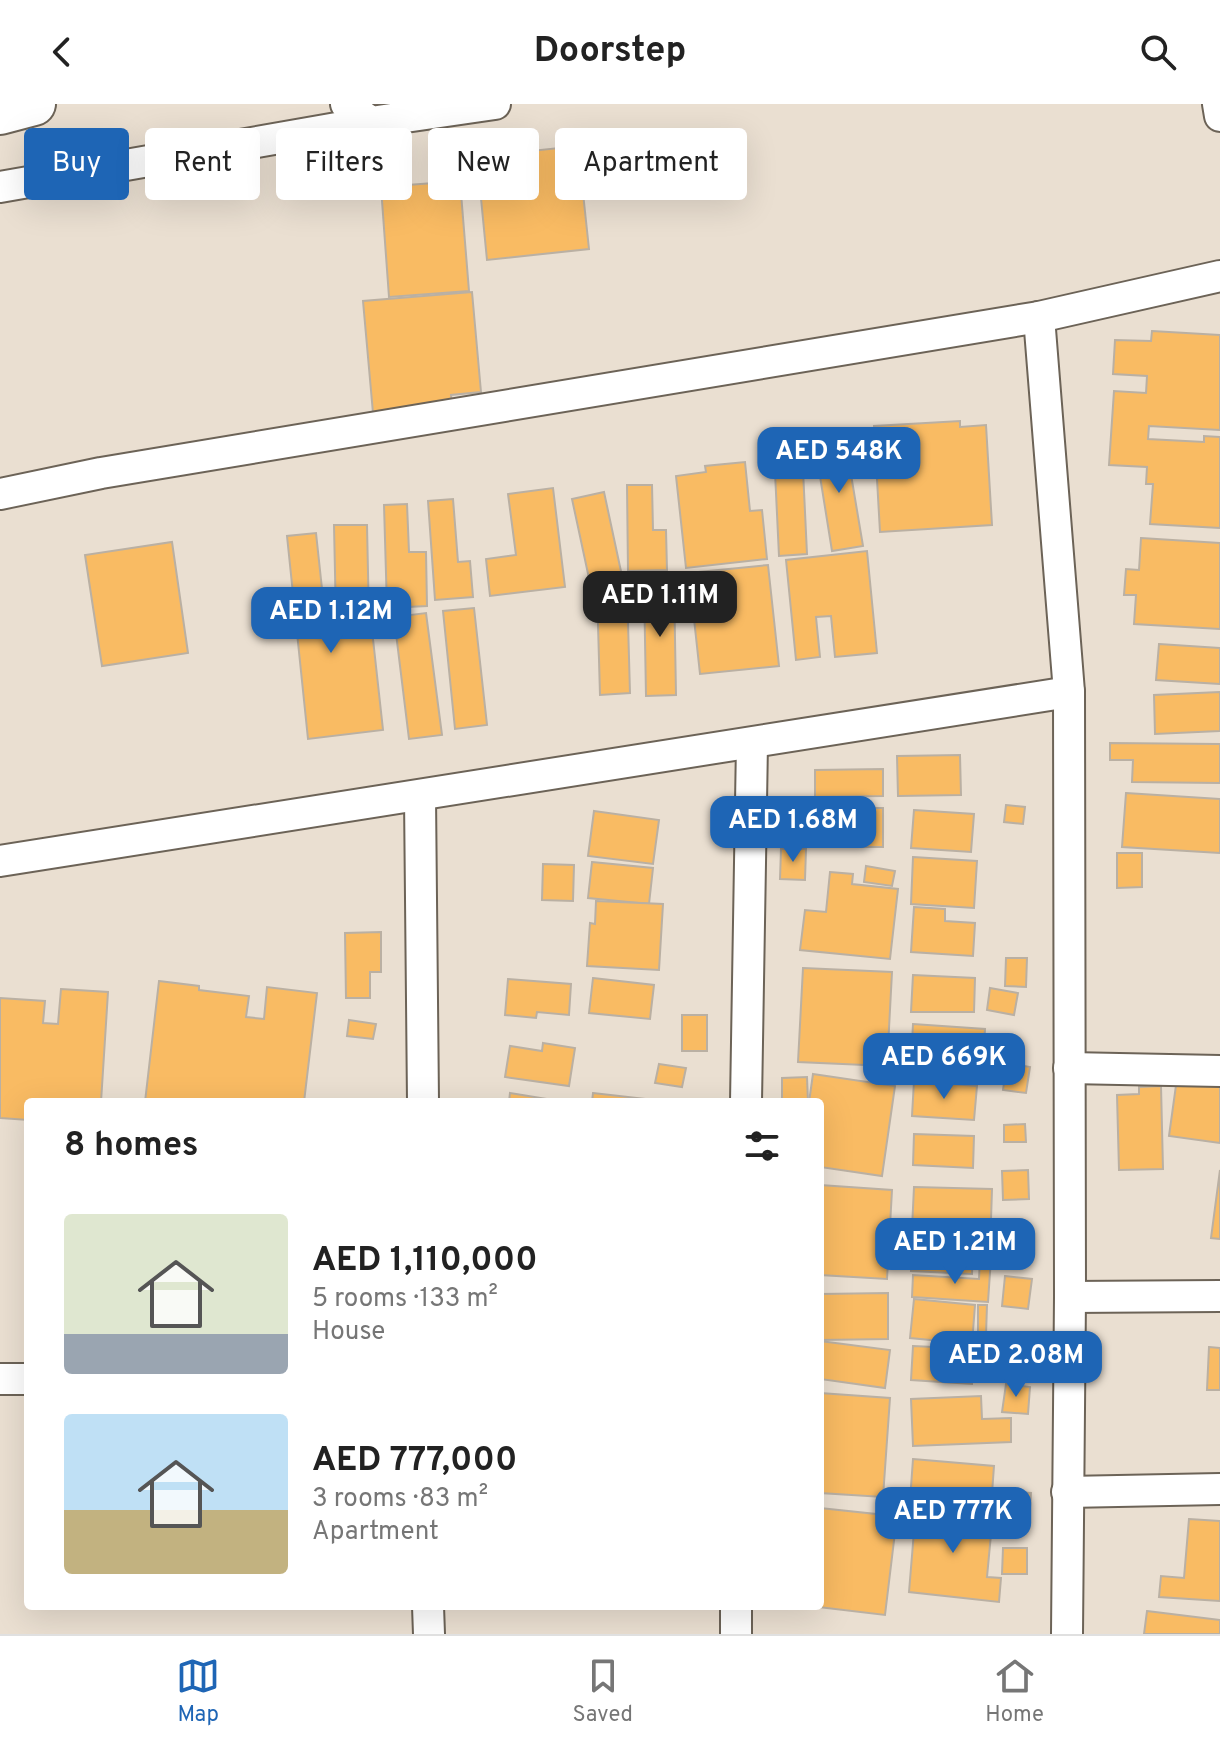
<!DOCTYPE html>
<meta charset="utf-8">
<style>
:root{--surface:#fff;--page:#f6f6f6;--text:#222;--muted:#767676;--line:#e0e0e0;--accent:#1e65b5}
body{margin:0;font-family:Overpass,sans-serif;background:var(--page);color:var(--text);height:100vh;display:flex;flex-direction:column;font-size:30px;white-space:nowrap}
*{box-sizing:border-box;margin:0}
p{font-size:26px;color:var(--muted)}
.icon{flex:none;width:44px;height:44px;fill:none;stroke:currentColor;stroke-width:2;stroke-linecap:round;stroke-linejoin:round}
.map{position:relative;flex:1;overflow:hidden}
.side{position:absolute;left:24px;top:994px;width:800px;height:512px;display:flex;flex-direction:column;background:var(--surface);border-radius:8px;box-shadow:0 8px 32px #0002}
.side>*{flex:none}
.guide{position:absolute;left:24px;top:24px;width:800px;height:72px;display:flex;gap:16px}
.price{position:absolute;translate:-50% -68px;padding:0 18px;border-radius:16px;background:var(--accent);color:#fff;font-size:26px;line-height:52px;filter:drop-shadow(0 2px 4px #0008)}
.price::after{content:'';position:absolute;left:50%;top:48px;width:24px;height:18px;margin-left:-12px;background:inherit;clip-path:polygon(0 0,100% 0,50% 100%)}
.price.selected{background:#222;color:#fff}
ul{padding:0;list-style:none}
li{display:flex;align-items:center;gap:24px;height:200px;padding:0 40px}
li span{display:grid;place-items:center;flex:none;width:224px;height:160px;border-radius:8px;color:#555}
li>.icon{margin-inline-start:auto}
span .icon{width:96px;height:96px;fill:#fffc;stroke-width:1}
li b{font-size:34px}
h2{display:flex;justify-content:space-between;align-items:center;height:96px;padding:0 40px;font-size:34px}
.tag{padding:0 28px;border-radius:8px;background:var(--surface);box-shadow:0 8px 32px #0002;font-size:28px;line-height:72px}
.tag.selected{background:var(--accent);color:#fff}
header{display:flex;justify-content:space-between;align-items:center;height:104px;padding:0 40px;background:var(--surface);font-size:36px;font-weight:700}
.tabs{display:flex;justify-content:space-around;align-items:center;height:112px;border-top:2px solid var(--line);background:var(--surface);font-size:22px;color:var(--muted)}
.tabs a{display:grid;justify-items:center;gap:4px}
.tabs .selected{color:var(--accent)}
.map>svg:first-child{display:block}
.building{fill:#f9bb63;stroke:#bab0a3;stroke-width:2}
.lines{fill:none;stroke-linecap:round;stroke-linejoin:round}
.street-casing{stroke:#6c6357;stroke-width:34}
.secondary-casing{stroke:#6c6357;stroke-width:46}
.street{stroke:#fff;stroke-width:30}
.secondary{stroke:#fff;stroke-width:42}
</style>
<header><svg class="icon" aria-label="back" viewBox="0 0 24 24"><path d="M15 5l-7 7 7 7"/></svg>Doorstep<svg class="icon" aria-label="search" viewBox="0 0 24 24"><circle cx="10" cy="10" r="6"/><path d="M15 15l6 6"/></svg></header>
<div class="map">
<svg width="1220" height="1530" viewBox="0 0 1220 1530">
<rect width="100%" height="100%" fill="#eadfd1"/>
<g class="building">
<polygon points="511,39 512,49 578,42 589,145 487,156 476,43"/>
<polygon points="460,77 469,187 389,193 381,83"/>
<polygon points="472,188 481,288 451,291 452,301 373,309 363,197"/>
<polygon points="1152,227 1220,231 1220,326 1149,322 1148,335 1204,338 1204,332 1220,333 1220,424 1150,420 1153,380 1146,380 1147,363 1109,361 1114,287 1146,289 1147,272 1113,270 1115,236 1151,237"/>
<polygon points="960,317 960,323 986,321 992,421 880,428 874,322"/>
<polygon points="845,335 863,442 832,447 815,341"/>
<polygon points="802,345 807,450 779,452 774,347"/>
<polygon points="745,358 750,407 762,406 767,455 686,464 676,372 706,368 705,362"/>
<polygon points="627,381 652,381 653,426 666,426 667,466 628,467"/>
<polygon points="553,384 565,483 490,492 486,455 516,451 508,390"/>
<polygon points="604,388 622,472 590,479 572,395"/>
<polygon points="453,395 458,458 470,457 473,493 435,496 428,397"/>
<polygon points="407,400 409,448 426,448 427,502 387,504 384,401"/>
<polygon points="334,421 367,421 369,515 336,515"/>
<polygon points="316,429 326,522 371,517 383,626 308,635 287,432"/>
<polygon points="1141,434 1220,439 1220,525 1134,520 1136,491 1124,491 1126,465 1139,466"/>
<polygon points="172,438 188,549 102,562 85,451"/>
<polygon points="867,447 877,549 835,553 831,512 816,513 820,553 796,556 786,456"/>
<polygon points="768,461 779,562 700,570 689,469"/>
<polygon points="674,478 676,591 646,592 644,479"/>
<polygon points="627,483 630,589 600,591 597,485"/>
<polygon points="474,504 487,621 455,625 443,507"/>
<polygon points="426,509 442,631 409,635 394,513"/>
<polygon points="1159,540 1220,544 1220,580 1156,576"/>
<polygon points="1220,588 1220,627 1155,630 1154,591"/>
<polygon points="1110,639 1220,640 1220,679 1132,678 1133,656 1110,656"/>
<polygon points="960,651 961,691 898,692 897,652"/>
<polygon points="883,665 883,692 815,693 815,666"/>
<polygon points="1126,689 1220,695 1220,749 1122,743"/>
<polygon points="1006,701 1025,703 1023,720 1004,718"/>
<rect x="815" y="704" width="68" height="39"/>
<polygon points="914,706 974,710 971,748 911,744"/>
<polygon points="594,707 659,716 653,760 588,752"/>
<polygon points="781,745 806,745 805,776 780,775"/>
<polygon points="1117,749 1142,749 1142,783 1117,784"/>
<polygon points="913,753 977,757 974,804 911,800"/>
<polygon points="592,758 653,764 649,800 588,794"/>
<polygon points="543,760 574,761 573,797 542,796"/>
<polygon points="866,762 895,767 892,782 864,778"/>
<polygon points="830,768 853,770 852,780 898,785 890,855 800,846 805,806 826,808"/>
<polygon points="596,797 663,800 659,866 587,862 590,819 595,820"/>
<polygon points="914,803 945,805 945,817 975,819 973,852 911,848"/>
<polygon points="381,828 381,868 370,868 370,894 346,894 345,829"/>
<polygon points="1006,854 1027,854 1026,883 1005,882"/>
<polygon points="803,864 892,868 887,962 798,958"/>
<polygon points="913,871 975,874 974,908 911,908"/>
<polygon points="593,874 654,881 650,915 589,909"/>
<polygon points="508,875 571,880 569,911 537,908 536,914 505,911"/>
<polygon points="159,877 199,882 199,886 249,892 246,913 264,915 267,883 317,889 304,998 145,998"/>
<polygon points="990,884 1018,889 1014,911 987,906"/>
<polygon points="61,885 108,888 101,998 28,998 28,1016 0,1014 0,894 45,897 43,919 58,920"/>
<rect x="682" y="911" width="25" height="36"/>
<polygon points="349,916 376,920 373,935 347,932"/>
<polygon points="913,920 985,925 982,973 953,972 954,960 911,957"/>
<polygon points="543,939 575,944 569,982 505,973 510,942 542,947"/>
<polygon points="1007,959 1030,963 1026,989 1003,986"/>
<polygon points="659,960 686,964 682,983 655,979"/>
<polygon points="813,970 895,982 882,1072 820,1063 820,998 809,998"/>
<polygon points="807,973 808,998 782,998 782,974"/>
<polygon points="1177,974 1220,979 1220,1039 1169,1032"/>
<polygon points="914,977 977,982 974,1016 912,1012"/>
<polygon points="1161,982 1163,1065 1119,1066 1117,991 1139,990 1139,983"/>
<polygon points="510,989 565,998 509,998"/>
<polygon points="593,989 655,996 654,998 592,998"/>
<polygon points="1025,1020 1026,1038 1004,1038 1004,1021"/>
<polygon points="914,1030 974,1032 973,1064 913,1061"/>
<polygon points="1028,1066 1029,1095 1003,1096 1002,1067"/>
<polygon points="1220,1066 1220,1135 1211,1134"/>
<polygon points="820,1081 892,1086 887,1175 820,1171"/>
<polygon points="914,1083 992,1085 991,1116 1008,1116 1008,1127 912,1125"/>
<polygon points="1023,1126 1025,1144 1004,1146 1003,1128"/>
<polygon points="912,1136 973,1139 972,1170 911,1167"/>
<polygon points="980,1154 991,1154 988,1198 912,1193 913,1171 979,1175"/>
<polygon points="1005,1172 1032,1175 1028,1205 1002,1202"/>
<polygon points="888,1189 888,1235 820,1236 820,1190"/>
<polygon points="914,1195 975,1201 972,1240 910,1234"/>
<polygon points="978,1201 987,1201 986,1231 978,1231"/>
<polygon points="1003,1232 1026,1232 1025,1253 1003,1252"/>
<polygon points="820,1237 890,1246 885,1284 820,1275"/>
<polygon points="913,1242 974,1245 972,1280 911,1276"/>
<polygon points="1209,1243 1220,1244 1220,1286 1207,1286"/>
<polygon points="1006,1280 1030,1283 1028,1310 1002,1308"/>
<polygon points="820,1289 890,1294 883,1393 820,1389"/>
<polygon points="981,1292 982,1315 1011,1314 1011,1338 913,1342 911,1295"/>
<polygon points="913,1355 994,1362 991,1403 910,1397"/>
<polygon points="1004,1387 1031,1389 1029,1419 1002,1418"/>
<polygon points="916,1403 993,1409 987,1473 1001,1474 999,1498 909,1488"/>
<polygon points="820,1404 885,1411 884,1418 896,1420 885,1511 810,1502 820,1502"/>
<polygon points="1189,1415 1220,1417 1220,1497 1159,1493 1161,1472 1184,1474"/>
<polygon points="1003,1444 1027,1444 1027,1470 1002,1470"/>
<polygon points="1147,1507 1220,1516 1220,1530 1144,1530"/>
</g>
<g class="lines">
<defs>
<g id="street">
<polyline points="346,0 371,18 495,0"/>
<polyline points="1218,0 1220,12"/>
<polyline points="0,83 371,18"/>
<polyline points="1039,213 1069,588 1070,1193 1067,1530"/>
<polyline points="0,390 101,369 1039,213 1220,172"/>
<polyline points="420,693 423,998"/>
<polyline points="0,757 1069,588"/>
<polyline points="1069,964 1220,967"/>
<polyline points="746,998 752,639"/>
<polyline points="1070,1193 1220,1192"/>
<polyline points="0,1275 28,1275"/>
<polyline points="1067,1388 1220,1385"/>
<polyline points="428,1502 429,1530"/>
<polyline points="736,1530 736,1502"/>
</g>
<polyline id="secondary" points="0,9 34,0"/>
</defs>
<use href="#street" class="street-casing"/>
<use href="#secondary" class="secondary-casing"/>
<use href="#street" class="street"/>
<use href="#secondary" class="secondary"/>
</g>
</svg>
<b class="price" style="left:839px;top:391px">AED 548K</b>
<b class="price selected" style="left:660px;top:535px">AED 1.11M</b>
<b class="price" style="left:331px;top:551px">AED 1.12M</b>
<b class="price" style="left:793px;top:760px">AED 1.68M</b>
<b class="price" style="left:944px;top:997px">AED 669K</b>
<b class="price" style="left:955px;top:1182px">AED 1.21M</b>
<b class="price" style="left:1016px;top:1295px">AED 2.08M</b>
<b class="price" style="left:953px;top:1451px">AED 777K</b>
<div class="guide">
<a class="tag selected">Buy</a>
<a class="tag">Rent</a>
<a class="tag">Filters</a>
<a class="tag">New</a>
<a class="tag">Apartment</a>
</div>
<section class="side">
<h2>8 homes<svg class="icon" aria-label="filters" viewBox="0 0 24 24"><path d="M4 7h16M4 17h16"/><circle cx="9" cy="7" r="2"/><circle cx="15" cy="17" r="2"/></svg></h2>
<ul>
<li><span style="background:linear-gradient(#dfe7d0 75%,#9aa5b1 0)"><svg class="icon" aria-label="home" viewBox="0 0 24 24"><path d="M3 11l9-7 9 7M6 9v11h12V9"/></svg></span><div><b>AED 1,110,000</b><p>5 rooms · 133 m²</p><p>House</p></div></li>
<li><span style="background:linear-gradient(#bfe0f5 60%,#c2b280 0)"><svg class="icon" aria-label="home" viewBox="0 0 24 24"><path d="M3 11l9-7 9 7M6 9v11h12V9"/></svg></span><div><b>AED 777,000</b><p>3 rooms · 83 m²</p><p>Apartment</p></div></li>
</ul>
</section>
</div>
<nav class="tabs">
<a class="selected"><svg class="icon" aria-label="map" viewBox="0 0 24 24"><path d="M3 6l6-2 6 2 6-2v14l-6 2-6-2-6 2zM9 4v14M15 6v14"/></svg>Map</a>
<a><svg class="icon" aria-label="saved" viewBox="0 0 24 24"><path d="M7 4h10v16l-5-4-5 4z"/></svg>Saved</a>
<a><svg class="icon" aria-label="home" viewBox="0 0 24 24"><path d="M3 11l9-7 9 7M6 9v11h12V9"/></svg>Home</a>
</nav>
